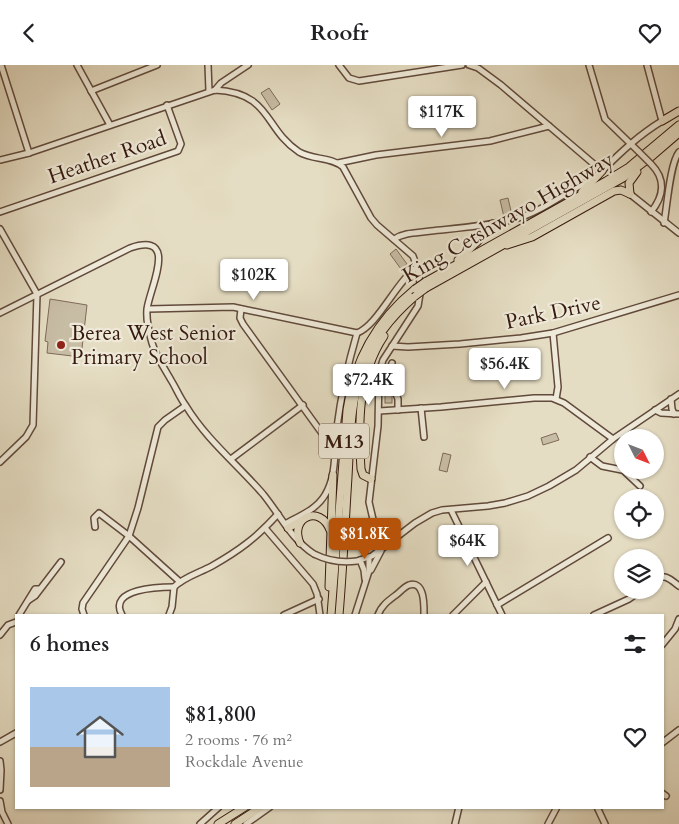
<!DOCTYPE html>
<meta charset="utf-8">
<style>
:root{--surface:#fff;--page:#f6f6f6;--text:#202124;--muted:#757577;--line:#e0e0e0;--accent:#b45309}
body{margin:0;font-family:Cardo,serif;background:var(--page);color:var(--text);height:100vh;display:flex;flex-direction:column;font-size:19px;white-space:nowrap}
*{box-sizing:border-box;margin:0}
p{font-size:16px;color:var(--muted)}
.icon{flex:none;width:28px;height:28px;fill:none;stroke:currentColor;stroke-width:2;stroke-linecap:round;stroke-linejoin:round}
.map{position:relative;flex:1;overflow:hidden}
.drawer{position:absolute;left:15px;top:549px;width:649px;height:195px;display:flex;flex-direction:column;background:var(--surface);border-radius:0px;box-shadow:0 1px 4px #0004}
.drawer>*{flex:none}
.needle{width:32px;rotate:132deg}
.controls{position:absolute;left:614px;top:364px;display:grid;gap:10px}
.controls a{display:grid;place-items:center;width:50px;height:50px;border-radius:50%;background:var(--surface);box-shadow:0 1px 4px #0004;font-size:25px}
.price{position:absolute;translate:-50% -42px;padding:0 11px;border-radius:5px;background:#fff;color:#222;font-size:16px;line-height:32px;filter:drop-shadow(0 1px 2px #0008)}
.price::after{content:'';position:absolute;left:50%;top:30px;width:15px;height:11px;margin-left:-8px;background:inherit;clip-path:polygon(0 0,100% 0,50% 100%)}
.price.selected{background:var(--accent);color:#fff}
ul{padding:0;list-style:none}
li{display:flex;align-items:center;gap:15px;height:125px;padding:0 15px}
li+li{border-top:1px solid var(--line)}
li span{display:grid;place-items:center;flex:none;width:140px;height:100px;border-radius:0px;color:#555}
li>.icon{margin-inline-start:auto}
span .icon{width:60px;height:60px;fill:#fffc;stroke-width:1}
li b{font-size:21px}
h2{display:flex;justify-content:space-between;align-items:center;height:60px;padding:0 15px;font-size:21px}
header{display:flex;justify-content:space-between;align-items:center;height:65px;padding:0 15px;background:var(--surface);font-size:22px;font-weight:700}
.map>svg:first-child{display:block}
.green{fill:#c7bca4;stroke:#7e6a59}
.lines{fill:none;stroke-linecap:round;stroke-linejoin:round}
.minor-casing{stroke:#614a3b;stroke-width:8}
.highway-casing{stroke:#35190e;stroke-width:9}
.minor{stroke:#eee9d8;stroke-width:5}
.highway{stroke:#e5ddc3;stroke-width:7}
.minor-bridge-casing{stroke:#614a3b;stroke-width:8;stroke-linecap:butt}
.highway-bridge-casing{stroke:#35190e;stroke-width:9;stroke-linecap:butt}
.minor-bridge{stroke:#eee9d8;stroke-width:5}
.highway-bridge{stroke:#e5ddc3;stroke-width:7}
.poi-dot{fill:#8f2418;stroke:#eee9d8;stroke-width:2}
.labels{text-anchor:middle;stroke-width:4.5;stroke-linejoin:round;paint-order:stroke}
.shield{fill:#eee9d8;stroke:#6c574b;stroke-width:1}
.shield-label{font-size:20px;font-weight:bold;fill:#35190e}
.street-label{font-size:21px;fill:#35190e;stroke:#eee9d8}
.poi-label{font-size:21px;fill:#35190e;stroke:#eee9d8;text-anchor:start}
</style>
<header><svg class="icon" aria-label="back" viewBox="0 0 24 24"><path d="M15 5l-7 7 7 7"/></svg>Roofr<svg class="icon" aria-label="heart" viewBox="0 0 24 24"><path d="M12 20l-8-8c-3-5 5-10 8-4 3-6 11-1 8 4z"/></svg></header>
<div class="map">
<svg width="679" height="759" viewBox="0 0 679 759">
<rect width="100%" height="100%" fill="#e5ddc3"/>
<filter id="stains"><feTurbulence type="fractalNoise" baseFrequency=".004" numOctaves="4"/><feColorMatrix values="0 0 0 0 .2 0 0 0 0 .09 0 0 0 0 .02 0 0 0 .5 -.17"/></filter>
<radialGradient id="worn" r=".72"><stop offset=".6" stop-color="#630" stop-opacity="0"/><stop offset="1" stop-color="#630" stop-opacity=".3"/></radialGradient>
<g class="green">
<polygon points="269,23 280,39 272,45 261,28"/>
<polygon points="508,133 512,150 504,152 500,135"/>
<polygon points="396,184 407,199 401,204 390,189"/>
<polygon points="50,234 87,240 81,292 47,288 48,277 45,276"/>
<rect x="385" y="323" width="7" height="15"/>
<polygon points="556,368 559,375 543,380 541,373"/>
<polygon points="443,388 451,390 447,407 439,405"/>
</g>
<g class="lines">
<defs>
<g id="minor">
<polyline points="1,0 29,88"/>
<polyline points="77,0 110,60"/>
<polyline points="208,0 209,26"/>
<polyline points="339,0 349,13 359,16 462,0"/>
<path d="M469 0 478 3 501 20 602 106C621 87 639 70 662 56L647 0"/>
<polyline points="589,0 605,54 639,87"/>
<polyline points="215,25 221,18 248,0"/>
<polyline points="91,26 157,0"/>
<path d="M0 95 29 88 215 25C272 28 263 63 299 87 313 95 332 92 343 102L371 153 377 160 413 191 417 202 421 223 418 241 383 295 379 308 378 361 369 437 375 463 383 483"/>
<polyline points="338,98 376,90 490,76 549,61"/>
<polyline points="630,129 679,168"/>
<polyline points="0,147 178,86 181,79 167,40"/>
<path d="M651 147C664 131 666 114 651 99"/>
<path d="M664 158C667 142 670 98 679 87"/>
<polyline points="0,164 37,229 33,360 26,372 0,397"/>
<path d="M394 174C405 167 418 168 431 166 459 163 488 161 515 154 542 147 564 127 590 116"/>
<path d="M148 244 233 242 357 268C378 260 396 217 417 202"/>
<polyline points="241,244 240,253 243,259 334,385"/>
<path d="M0 248 130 183C180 166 150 222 147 244 146 256 149 267 152 278 156 291 164 303 171 315 176 323 180 333 186 341 206 374 238 400 263 429 280 450 292 475 314 489"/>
<polyline points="553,268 558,322 556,334"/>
<polyline points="392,281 408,282 460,279 521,273 553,268 679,230"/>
<polyline points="392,298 388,310 398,334 398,345"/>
<polyline points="671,334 672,344 674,349"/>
<polyline points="421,343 424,372"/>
<polyline points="655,345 661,348 679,349"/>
<polyline points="379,346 441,342 534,333 552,333 564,338 613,374"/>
<polyline points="590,392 602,401 622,405"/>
<polyline points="231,394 303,340"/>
<polyline points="623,405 640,421"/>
<polyline points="451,445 502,550"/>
<path d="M285 459C299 451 316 445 325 430 337 411 334 384 337 362 341 331 348 299 357 268"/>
<polyline points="95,462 94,453 99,448 129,471 180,517"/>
<polyline points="265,463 313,519 317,529 320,550"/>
<polyline points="360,495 364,505 365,514"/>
<polyline points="357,496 372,491 415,458 432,448 442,445 488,441 505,438 528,431 549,421 576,405 613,374 679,329"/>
<polyline points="371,505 381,486"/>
<path d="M655 514C665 508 671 515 679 521"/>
<path d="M174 522C184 512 199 508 212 501 240 485 256 473 278 449"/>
<polyline points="29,535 35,531 61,497"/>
<polyline points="497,540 608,473"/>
<polyline points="19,550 35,524 39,524"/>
<polyline points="84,550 82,544 83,538 129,471 138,443 158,362 165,355 185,341"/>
<path d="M122 550C107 523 161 522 174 522"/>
<polyline points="169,550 172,542 174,522"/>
<polyline points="284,550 319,534"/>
<polyline points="355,550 369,506 369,492"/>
<path d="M378 550C381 541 388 536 396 530 400 527 404 522 409 520 425 515 424 541 424 550"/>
<polyline points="453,550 486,517"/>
<polyline points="594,550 629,534 642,525"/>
<polyline points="0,570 8,560 16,557"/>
<polyline points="662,580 675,564 679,554"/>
<polyline points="0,677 16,668"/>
<polyline points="662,678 679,665"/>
<polyline points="0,696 1,705 0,725"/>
<polyline points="662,728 666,731"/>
<polyline points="0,736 2,747 8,759"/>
<polyline points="597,742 605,759"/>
<polyline points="200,759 219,742"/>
<polyline points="246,759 270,742"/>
<polyline points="455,759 459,742"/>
<polyline points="548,759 557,742"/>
</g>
<g id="highway">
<polyline points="662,56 679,46"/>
<polyline points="582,127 602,106"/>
<polyline points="630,129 629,118 637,107"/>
<polyline points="507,180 532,172 614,126 621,125 630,129"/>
<polyline points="458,195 477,177 492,159"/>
<polyline points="425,217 606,116 629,102 679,60"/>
<polyline points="426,223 623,113 651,92 679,68"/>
<path d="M371 414 363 410 361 404C358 358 358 310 384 271"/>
<polyline points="288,463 301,456"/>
<path d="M300 478C289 452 320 439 330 465"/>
<polyline points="329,522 333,410"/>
<path d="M331 550 347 345C354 295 377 255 415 224"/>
<path d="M339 550C343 504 345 458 348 412 350 376 350 337 363 302 373 275 392 251 414 232"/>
<polyline points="218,759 245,742"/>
<polyline points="235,759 261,742"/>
</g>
</defs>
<use href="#minor" class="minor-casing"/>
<use href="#highway" class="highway-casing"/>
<use href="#minor" class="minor"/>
<use href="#highway" class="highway"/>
<defs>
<g id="minor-bridge">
<polyline points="639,87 651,99"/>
<path d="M314 489C328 496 342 498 357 496"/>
</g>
<g id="highway-bridge">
<polyline points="415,224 425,217"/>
<polyline points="414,232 426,223"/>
</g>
</defs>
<use href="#minor-bridge" class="minor-bridge-casing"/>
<use href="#highway-bridge" class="highway-bridge-casing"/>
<use href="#minor-bridge" class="minor-bridge"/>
<use href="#highway-bridge" class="highway-bridge"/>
</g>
<circle class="poi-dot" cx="61" cy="280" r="5"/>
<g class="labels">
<rect class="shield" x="319" y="358.5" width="50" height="35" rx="4"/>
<g class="shield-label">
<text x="344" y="383">M13</text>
</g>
<g class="street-label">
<text transform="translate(107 92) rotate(-19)" y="7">Heather Road</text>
<text transform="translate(508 152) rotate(-30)" y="7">King Cetshwayo Highway</text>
<text transform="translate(553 247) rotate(-12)" y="7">Park Drive</text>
</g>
<g class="poi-label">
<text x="71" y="275">Berea West Senior<tspan x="71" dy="24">Primary School</tspan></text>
</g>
</g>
<rect width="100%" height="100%" filter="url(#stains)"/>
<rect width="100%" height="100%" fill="url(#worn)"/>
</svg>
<div class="controls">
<a><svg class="needle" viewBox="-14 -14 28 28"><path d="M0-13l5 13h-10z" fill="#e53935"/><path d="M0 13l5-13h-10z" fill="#757577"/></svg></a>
<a><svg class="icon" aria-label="locate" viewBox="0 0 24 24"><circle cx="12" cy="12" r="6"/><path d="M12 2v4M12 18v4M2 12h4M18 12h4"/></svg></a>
<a><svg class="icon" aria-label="layers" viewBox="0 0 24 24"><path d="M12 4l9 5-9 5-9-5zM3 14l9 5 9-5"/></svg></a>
</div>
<b class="price" style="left:442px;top:73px">$117K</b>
<b class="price" style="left:254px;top:236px">$102K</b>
<b class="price" style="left:505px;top:325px">$56.4K</b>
<b class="price" style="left:369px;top:341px">$72.4K</b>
<b class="price selected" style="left:365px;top:495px">$81.8K</b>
<b class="price" style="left:468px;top:502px">$64K</b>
<section class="drawer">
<h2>6 homes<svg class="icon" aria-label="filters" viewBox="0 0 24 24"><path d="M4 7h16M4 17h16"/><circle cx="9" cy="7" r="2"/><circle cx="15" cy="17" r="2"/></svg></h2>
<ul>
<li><span style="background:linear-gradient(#a9c7e8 60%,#b9a48a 0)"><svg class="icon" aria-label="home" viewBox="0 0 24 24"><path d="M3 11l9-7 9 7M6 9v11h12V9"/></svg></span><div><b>$81,800</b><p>2 rooms · 76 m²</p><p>Rockdale Avenue</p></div><svg class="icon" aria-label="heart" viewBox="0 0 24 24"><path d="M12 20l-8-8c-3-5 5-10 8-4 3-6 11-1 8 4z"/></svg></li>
</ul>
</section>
</div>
